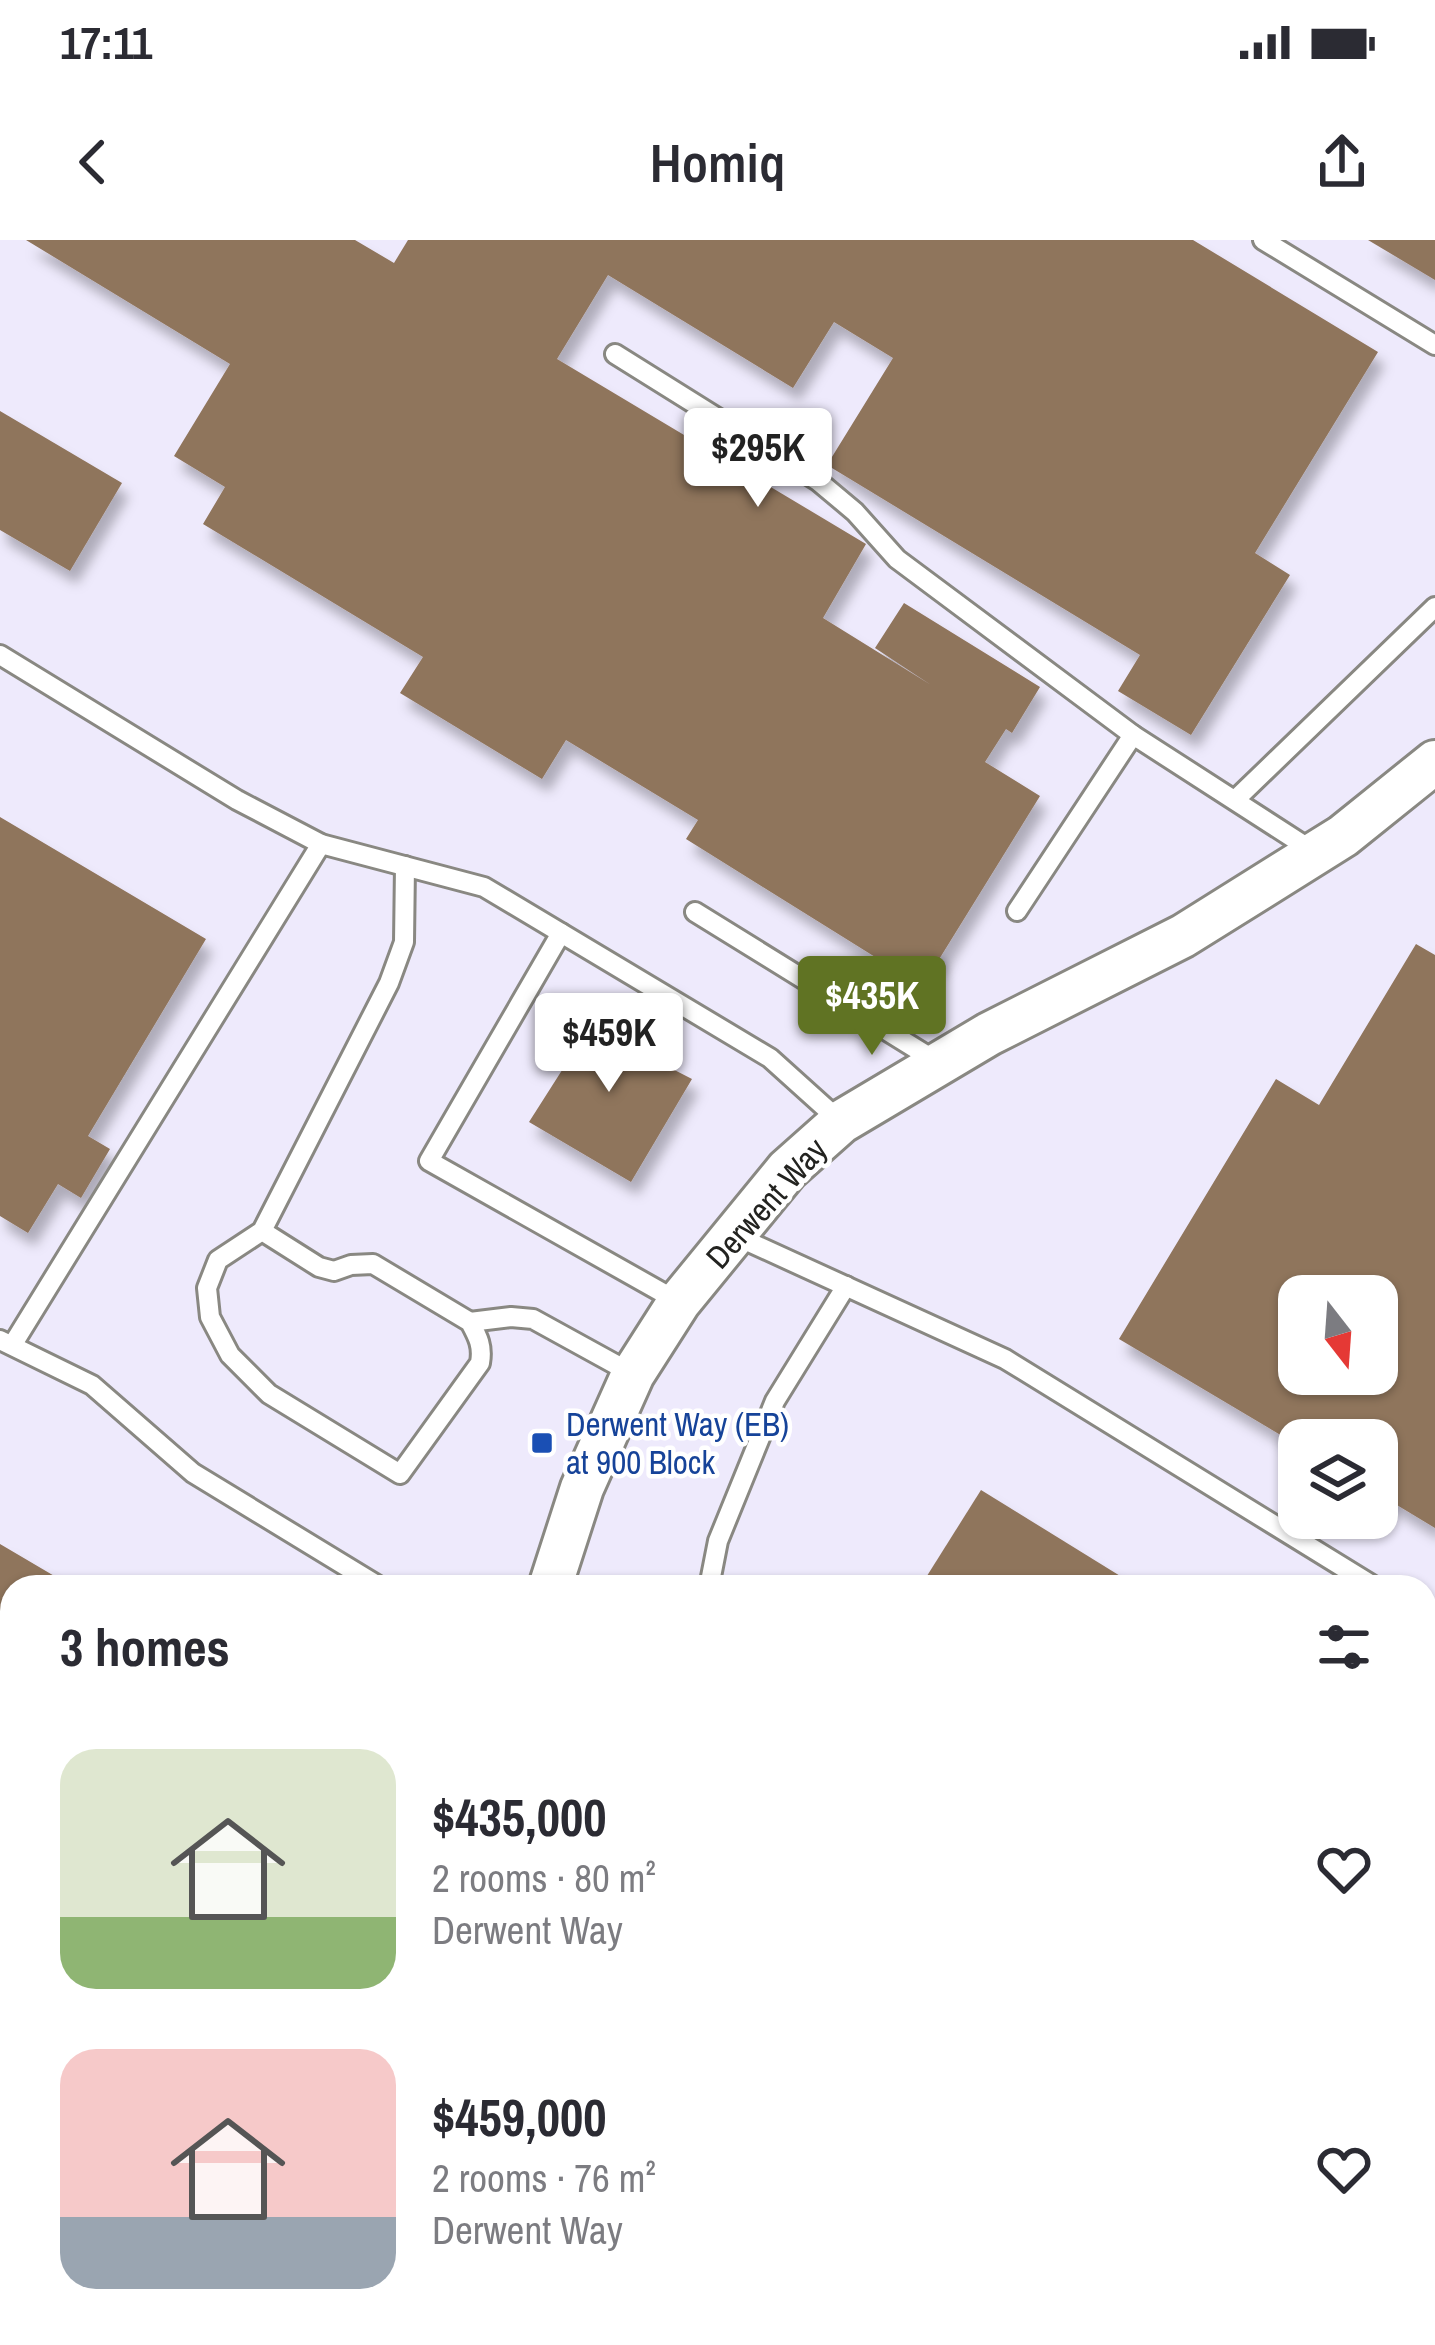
<!DOCTYPE html>
<meta charset="utf-8">
<style>
:root{--surface:#fff;--page:#f7f7f7;--text:#2b2b33;--muted:#7c7c81;--accent:#607323}
body{margin:0;font-family:"Archivo Narrow",sans-serif;background:var(--page);color:var(--text);height:100vh;display:flex;flex-direction:column;font-size:45px;white-space:nowrap}
*{box-sizing:border-box;margin:0}
p{font-size:39px;color:var(--muted)}
.icon{flex:none;width:66px;height:66px;fill:none;stroke:currentColor;stroke-width:2;stroke-linecap:round;stroke-linejoin:round}
.map{position:relative;flex:1;overflow:hidden}
.details{position:absolute;left:0px;top:1335px;width:1437px;height:771px;display:flex;flex-direction:column;background:var(--surface);border-radius:36px 36px 0 0;box-shadow:0 3px 9px #0004}
.details>*{flex:none}
.needle{width:78px;rotate:163deg}
.controls{position:absolute;left:1278px;top:1035px;display:grid;gap:24px}
.controls a{display:grid;place-items:center;width:120px;height:120px;border-radius:24px;background:var(--surface);box-shadow:0 3px 9px #0004;font-size:60px}
.price{position:absolute;translate:-50% -102px;padding:0 27px;border-radius:12px;background:#fff;color:#222;font-size:39px;line-height:78px;filter:drop-shadow(0 3px 6px #0008)}
.price::after{content:'';position:absolute;left:50%;top:72px;width:36px;height:27px;margin-left:-18px;background:inherit;clip-path:polygon(0 0,100% 0,50% 100%)}
.price.selected{background:var(--accent);color:#fff}
ul{padding:0;list-style:none}
li{display:flex;align-items:center;gap:36px;height:300px;padding:0 60px}
li span{display:grid;place-items:center;flex:none;width:336px;height:240px;border-radius:36px;color:#555}
li>.icon{margin-inline-start:auto}
span .icon{width:144px;height:144px;fill:#fffc;stroke-width:1}
li b{font-size:51px}
h2{display:flex;justify-content:space-between;align-items:center;height:144px;padding:0 60px;font-size:51px}
.status{display:flex;justify-content:space-between;align-items:center;height:84px;padding:0 60px;background:var(--surface);direction:ltr}
.status svg{height:33px;fill:currentColor}
header{display:flex;justify-content:space-between;align-items:center;height:156px;padding:0 60px;background:var(--surface);font-size:54px;font-weight:600}
.map>svg:first-child{display:block}
.industrial{fill:#eeeafc;fill-rule:evenodd}
.building{fill:#8f745b;fill-rule:evenodd;filter:url(#shadow)}
.lines{fill:none;stroke-linecap:round;stroke-linejoin:round}
.service-casing{stroke:#898882;stroke-width:24}
.tertiary-casing{stroke:#898882;stroke-width:48}
.service{stroke:#fff;stroke-width:18}
.tertiary{stroke:#fff;stroke-width:42}
.transit-dot{fill:#1a4fb4;stroke:#fff;stroke-width:4.5}
.labels{text-anchor:middle;stroke-width:9;stroke-linejoin:round;paint-order:stroke}
.street-label{font-size:33px;fill:#232320;stroke:#fff}
.transit-label{font-size:33px;fill:#164399;stroke:#fff;text-anchor:start}
</style>
<div class="status"><b>17:11</b><svg viewBox="0 0 49 12"><path d="M0 12V9h3v3zM5 12V6h3v6zM10 12V3h3v9zM15 12V0h3v12zM26 1h20v11H26zM47 4h2v5h-2z"/></svg></div>
<header><svg class="icon" aria-label="back" viewBox="0 0 24 24"><path d="M15 5l-7 7 7 7"/></svg>Homiq<svg class="icon" aria-label="share" viewBox="0 0 24 24"><path d="M12 15V3M7 8l5-5 5 5M5 13v7h14v-7"/></svg></header>
<div class="map">
<svg width="1435" height="2105" viewBox="0 0 1435 2105">
<defs>
<filter id="shadow"><feDropShadow dx="7" dy="13" stdDeviation="6" flood-color="#0004"/></filter>
</defs>
<rect width="100%" height="100%" fill="#f9f7f0"/>
<path class="industrial" d="M0 0H1435V2105H0ZM1299 1056H1377V1134H1299ZM1299 1200H1377V1278H1299ZM12 1347H1425V2094H12Z"/>
<g class="building">
<polygon points="26,0 355,0 394,23 408,0 1193,0 1378,112 1255,313 1290,335 1191,495 1118,451 1140,415 827,225 893,118 834,82 793,148 608,35 557,119 866,304 823,378 931,445 875,408 904,363 1040,447 1012,493 1006,489 985,522 1040,556 938,721 896,730 686,599 698,580 566,500 542,539 400,453 423,417 203,284 225,247 174,216 230,124"/>
<polygon points="1368,0 1435,0 1435,40"/>
<polygon points="0,171 122,243 70,331 0,290"/>
<polygon points="0,577 206,699 88,896 110,909 81,958 58,944 28,993 0,976"/>
<path d="M1416 704 1435 715V1288L1377 1253V1200H1299V1206L1119 1099 1276 839 1319 865ZM1299 1056H1377V1134H1299Z"/>
<polygon points="581,758 624,780 614,799 692,839 631,942 529,882 580,802 564,792"/>
<polygon points="981,1250 1138,1347 920,1347"/>
<polygon points="0,1304 73,1347 12,1347 12,1839 0,1832"/>
<polygon points="1425,1524 1435,1530 1435,2105 722,2105 729,2094 1425,2094"/>
<polygon points="412,2094 453,2094 446,2105 429,2105"/>
</g>
<g class="lines">
<defs>
<g id="service">
<polyline points="1263,0 1435,105"/>
<polyline points="615,114 818,241 855,272 897,319 1133,495"/>
<polyline points="0,415 237,560 321,604 484,647 770,818 841,882"/>
<polyline points="1235,560 1435,367"/>
<polyline points="1017,671 1133,495 1316,613"/>
<polyline points="695,672 939,823"/>
<polyline points="561,693 429,921 679,1062"/>
<path d="M262 991 319 1027 334 1031 351 1025 373 1024 470 1082C478 1097 483 1106 480 1123L400 1234 269 1154 230 1115 210 1077 207 1048 218 1020 262 991 389 743 404 702 405 626"/>
<polyline points="736,996 1005,1119 1375,1347"/>
<polyline points="470,1082 511,1077 533,1079 633,1134"/>
<polyline points="0,1100 92,1145 193,1233 380,1347"/>
<polyline points="13,1104 321,604"/>
<polyline points="709,1347 718,1301 775,1161 846,1046"/>
<polyline points="1425,1378 1435,1385"/>
</g>
<g id="tertiary">
<polyline points="550,1347 582,1248 633,1134 679,1062 787,930 841,882 989,794 1183,696 1343,596 1435,522"/>
<polyline points="544,2094 545,2105"/>
</g>
</defs>
<use href="#service" class="service-casing"/>
<use href="#tertiary" class="tertiary-casing"/>
<use href="#service" class="service"/>
<use href="#tertiary" class="tertiary"/>
</g>
<rect class="transit-dot" x="530" y="1191" width="24" height="24" rx="6"/>
<g class="labels">
<g class="street-label">
<text transform="translate(766 963) rotate(-48)" y="12">Derwent Way</text>
</g>
<g class="transit-label">
<text x="566" y="1196">Derwent Way (EB)<tspan x="566" dy="38">at 900 Block</tspan></text>
</g>
</g>
</svg>
<div class="controls">
<a><svg class="needle" viewBox="-14 -14 28 28"><path d="M0-13l5 13h-10z" fill="#e53935"/><path d="M0 13l5-13h-10z" fill="#7c7c81"/></svg></a>
<a><svg class="icon" aria-label="layers" viewBox="0 0 24 24"><path d="M12 4l9 5-9 5-9-5zM3 14l9 5 9-5"/></svg></a>
</div>
<b class="price" style="left:758px;top:270px">$295K</b>
<b class="price selected" style="left:872px;top:818px">$435K</b>
<b class="price" style="left:609px;top:855px">$459K</b>
<section class="details">
<h2>3 homes<svg class="icon" aria-label="filters" viewBox="0 0 24 24"><path d="M4 7h16M4 17h16"/><circle cx="9" cy="7" r="2"/><circle cx="15" cy="17" r="2"/></svg></h2>
<ul>
<li><span style="background:linear-gradient(#dfe7d0 70%,#8fb573 0)"><svg class="icon" aria-label="home" viewBox="0 0 24 24"><path d="M3 11l9-7 9 7M6 9v11h12V9"/></svg></span><div><b>$435,000</b><p>2 rooms · 80 m²</p><p>Derwent Way</p></div><svg class="icon" aria-label="heart" viewBox="0 0 24 24"><path d="M12 20l-8-8c-3-5 5-10 8-4 3-6 11-1 8 4z"/></svg></li>
<li><span style="background:linear-gradient(#f6c9c9 70%,#9aa5b1 0)"><svg class="icon" aria-label="home" viewBox="0 0 24 24"><path d="M3 11l9-7 9 7M6 9v11h12V9"/></svg></span><div><b>$459,000</b><p>2 rooms · 76 m²</p><p>Derwent Way</p></div><svg class="icon" aria-label="heart" viewBox="0 0 24 24"><path d="M12 20l-8-8c-3-5 5-10 8-4 3-6 11-1 8 4z"/></svg></li>
</ul>
</section>
</div>
